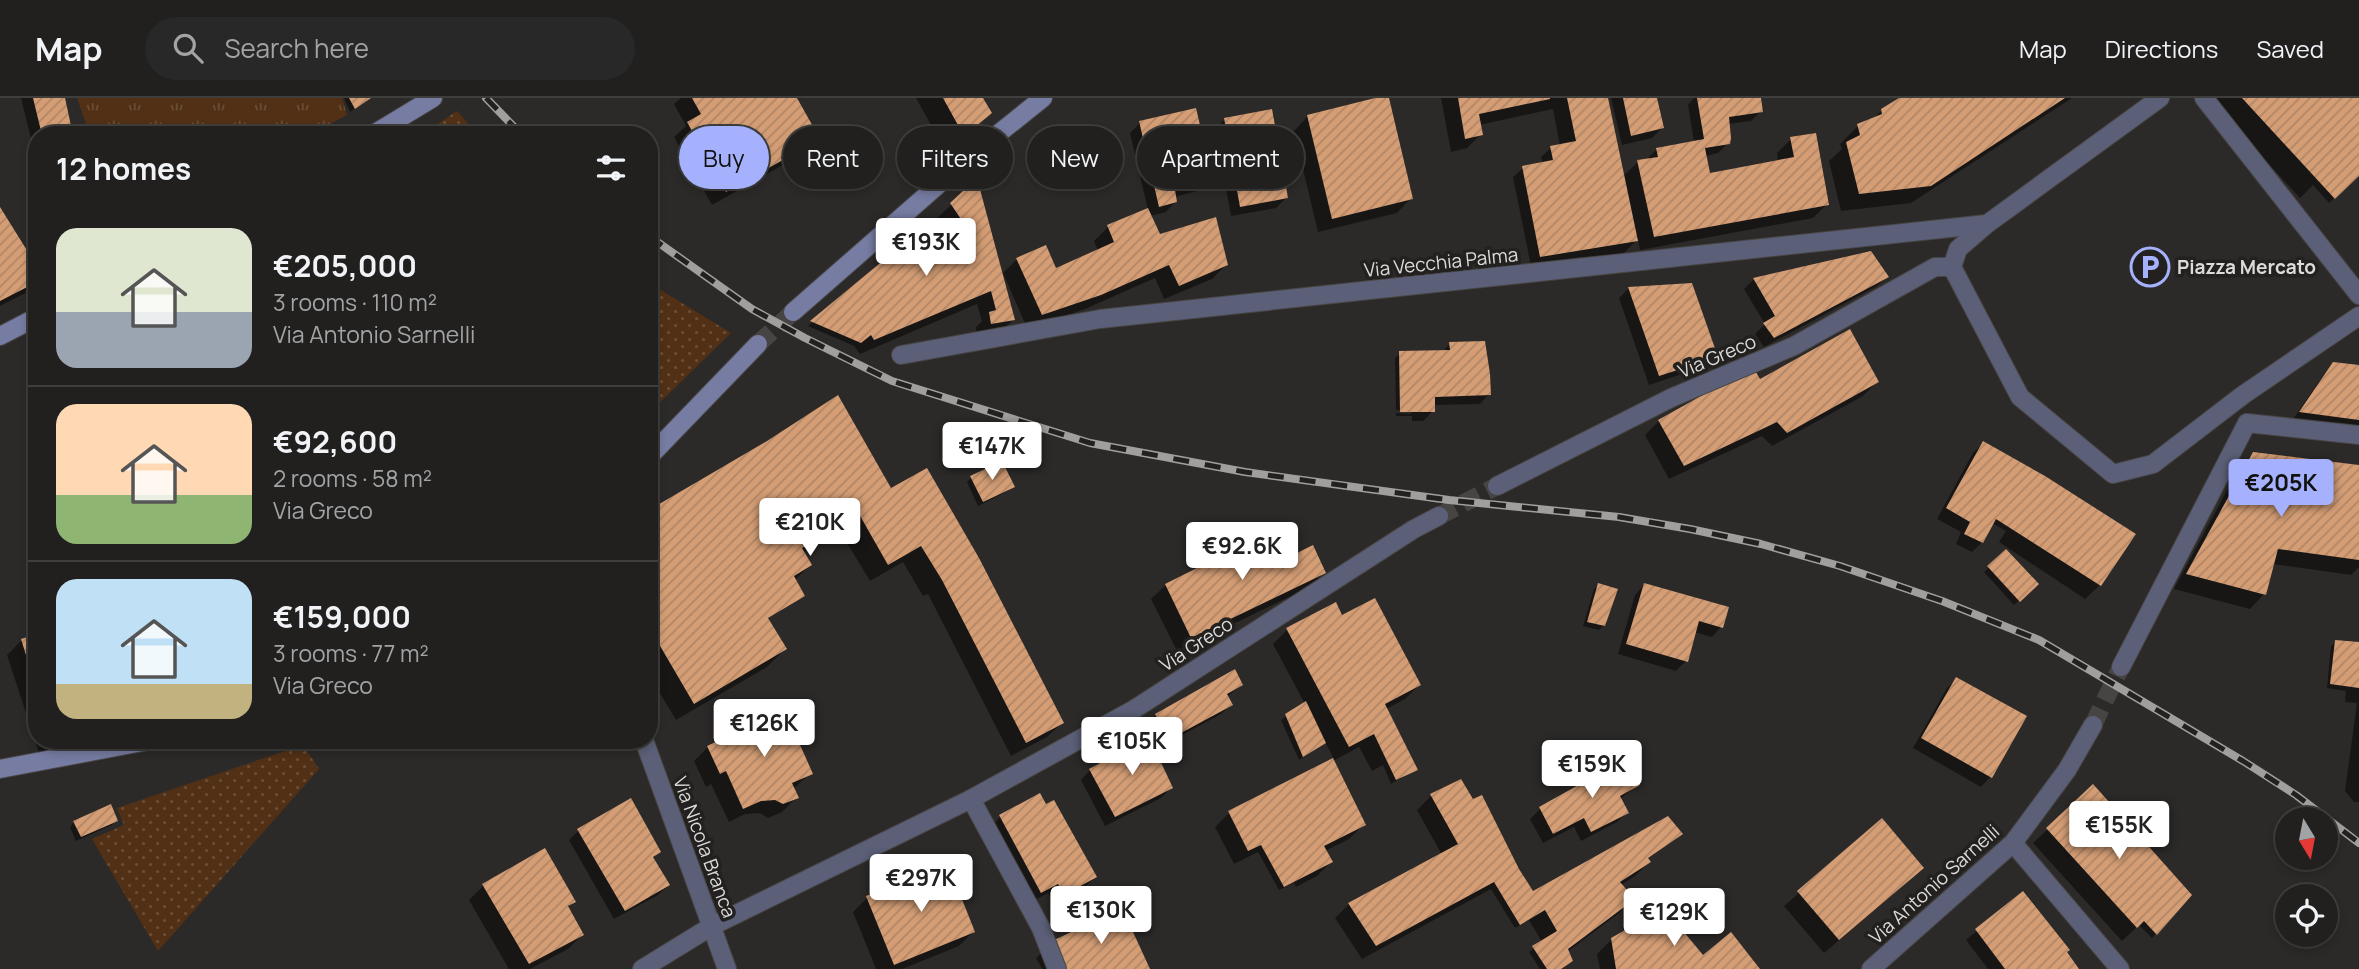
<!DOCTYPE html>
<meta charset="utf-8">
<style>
:root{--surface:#21201f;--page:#292828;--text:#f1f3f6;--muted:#a2a3a4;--line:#3e3e3d;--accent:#a5b1fc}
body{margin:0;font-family:Manrope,sans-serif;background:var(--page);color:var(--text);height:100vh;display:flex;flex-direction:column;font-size:26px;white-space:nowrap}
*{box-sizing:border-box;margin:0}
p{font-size:23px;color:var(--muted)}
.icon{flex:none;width:38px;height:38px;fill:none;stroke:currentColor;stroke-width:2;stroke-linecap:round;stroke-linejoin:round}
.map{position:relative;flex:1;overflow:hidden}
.side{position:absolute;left:28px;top:28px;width:630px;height:623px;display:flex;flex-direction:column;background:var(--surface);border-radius:28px;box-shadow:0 4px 10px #0003,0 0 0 2px var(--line)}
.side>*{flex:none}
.guide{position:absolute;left:679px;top:28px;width:665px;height:63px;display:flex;gap:14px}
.needle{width:46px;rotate:170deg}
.buttons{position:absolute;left:2275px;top:709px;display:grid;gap:14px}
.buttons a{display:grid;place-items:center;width:63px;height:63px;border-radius:50%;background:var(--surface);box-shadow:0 4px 10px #0003,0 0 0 2px var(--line);font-size:35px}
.price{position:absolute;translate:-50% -60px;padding:0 16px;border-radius:7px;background:#fff;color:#222;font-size:23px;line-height:46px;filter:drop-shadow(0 2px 4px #0008)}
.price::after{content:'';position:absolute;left:50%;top:42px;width:21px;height:16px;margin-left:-10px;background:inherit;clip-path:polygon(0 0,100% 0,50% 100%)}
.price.active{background:var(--accent);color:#111}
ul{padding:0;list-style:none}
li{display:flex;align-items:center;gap:21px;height:175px;padding:0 28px}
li+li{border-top:2px solid var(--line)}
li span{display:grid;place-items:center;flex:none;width:196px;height:140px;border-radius:21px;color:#555}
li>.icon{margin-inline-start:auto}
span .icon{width:84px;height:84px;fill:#fffc;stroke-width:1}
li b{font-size:30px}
h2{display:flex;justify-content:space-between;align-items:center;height:84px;padding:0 28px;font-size:30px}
.pill{padding:0 24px;border-radius:32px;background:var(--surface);box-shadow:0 4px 10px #0003,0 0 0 2px var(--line);font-size:24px;line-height:63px}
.pill.active{background:var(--accent);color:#111}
header{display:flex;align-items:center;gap:42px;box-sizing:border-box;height:98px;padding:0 35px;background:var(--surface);border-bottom:2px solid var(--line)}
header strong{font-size:33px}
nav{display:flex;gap:38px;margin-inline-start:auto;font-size:24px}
.search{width:490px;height:63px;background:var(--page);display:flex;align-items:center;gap:18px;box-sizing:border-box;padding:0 24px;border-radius:38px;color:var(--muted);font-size:26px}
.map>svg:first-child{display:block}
.grass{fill:url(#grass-tufts)}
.park{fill:url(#park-dots)}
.shadow{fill:#0007}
.building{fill:url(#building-hatch)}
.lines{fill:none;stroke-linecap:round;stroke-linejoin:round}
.minor-tunnel{stroke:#474544;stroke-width:18;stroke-dasharray:18 9;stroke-linecap:butt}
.secondary-tunnel{stroke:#474544;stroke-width:18;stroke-dasharray:18 9;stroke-linecap:butt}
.minor-casing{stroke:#484645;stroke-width:20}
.secondary-casing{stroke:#484645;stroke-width:20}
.minor{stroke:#5b5f77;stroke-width:18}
.secondary{stroke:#767ca2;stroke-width:18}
.rail-casing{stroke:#a19f9e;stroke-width:8}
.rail{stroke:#23211f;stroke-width:5;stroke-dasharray:16;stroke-linecap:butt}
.labels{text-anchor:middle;stroke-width:7;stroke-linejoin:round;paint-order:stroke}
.street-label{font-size:19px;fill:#dddbda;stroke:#23211f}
.poi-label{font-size:19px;font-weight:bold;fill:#dddbda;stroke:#23211f;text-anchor:start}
</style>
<header>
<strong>Map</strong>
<div class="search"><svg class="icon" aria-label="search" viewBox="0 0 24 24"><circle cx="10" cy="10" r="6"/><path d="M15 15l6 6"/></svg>Search here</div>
<nav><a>Map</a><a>Directions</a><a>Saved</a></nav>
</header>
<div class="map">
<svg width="2359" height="871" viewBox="0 0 2359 871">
<defs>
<pattern id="grass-tufts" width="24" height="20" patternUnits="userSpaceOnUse" patternTransform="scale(1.75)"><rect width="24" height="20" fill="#523015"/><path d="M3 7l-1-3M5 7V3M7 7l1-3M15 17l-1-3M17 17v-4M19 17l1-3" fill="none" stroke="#6a4d36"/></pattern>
<pattern id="park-dots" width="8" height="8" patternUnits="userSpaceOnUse" patternTransform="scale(1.75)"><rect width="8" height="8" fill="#523015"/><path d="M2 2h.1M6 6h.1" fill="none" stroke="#6a4d36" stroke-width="1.8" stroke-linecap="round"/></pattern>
<pattern id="building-hatch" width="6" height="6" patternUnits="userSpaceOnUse" patternTransform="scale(1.75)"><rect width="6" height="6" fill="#d49d74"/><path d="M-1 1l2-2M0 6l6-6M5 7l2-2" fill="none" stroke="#b08667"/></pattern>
</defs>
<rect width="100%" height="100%" fill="#2c2a29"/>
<polygon class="grass" points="77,0 342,0 347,17 309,37 90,37"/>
<g class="park">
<polygon points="457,13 478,37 421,37"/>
<polygon points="649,185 731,235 649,315"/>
<polygon points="303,647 319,671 158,853 92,741 124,727 117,710"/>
</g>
<g class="shadow">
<polygon points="21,0 63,0 71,37 37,37 37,65"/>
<polygon points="344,0 370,0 350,14"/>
<polygon points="681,0 795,0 818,41 804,55 712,107 674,39 686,28 674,6"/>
<polygon points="916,0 981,0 990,15 946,54"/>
<polygon points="1382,0 1387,0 1411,100 1397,115 1318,134 1294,33 1308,18"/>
<polygon points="1441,0 1606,0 1622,79 1638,64 1646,62 1657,51 1694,44 1688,7 1694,0 1759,0 1761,13 1751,23 1728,26 1728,45 1718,55 1705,58 1708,77 1778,63 1777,55 1791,41 1827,106 1813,120 1640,152 1638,141 1622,157 1582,162 1581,159 1531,168 1513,79 1523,70 1543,66 1541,59 1551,50 1560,48 1553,11 1479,27 1481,36 1467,50 1451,54"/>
<polygon points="1611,0 1655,0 1662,30 1652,40 1622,47"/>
<polygon points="1902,0 2072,0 1911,105 1841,113 1829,63 1842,51 1840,46 1858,28 1873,21 1882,12"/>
<polygon points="2208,0 2359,0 2359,76 2329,105 2313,87 2300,100"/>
<polygon points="1225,21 1286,100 1276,110 1231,118 1215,31"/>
<polygon points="1140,25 1211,83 1201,92 1174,99 1175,104 1166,114 1150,118 1159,138 1227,166 1212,181 1164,201 1155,180 1085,211 1027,230 1003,175 1017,161 1055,172 1098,153 1094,143 1108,129 1148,112 1130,35"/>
<polygon points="1073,35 1076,49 1050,70 1041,61"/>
<polygon points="976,84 1013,222 998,236 977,240 976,229 982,223 977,206 860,256 854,248 808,228 925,130 932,142 946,135 937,120"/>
<polygon points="0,112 27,156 37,150 37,189 0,208"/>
<polygon points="1870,155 1887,179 1877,188 1764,249 1755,236 1765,226 1744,191 1754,181"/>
<polygon points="1629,190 1716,258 1706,268 1649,287 1619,200"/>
<polygon points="1450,246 1489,296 1480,306 1433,307 1433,313 1423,323 1412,323 1412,318 1396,318 1396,315 1411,316 1411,312 1396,312 1395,260 1400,255 1442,254"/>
<polygon points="2334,265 2359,269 2359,332 2291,324 2324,276"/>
<polygon points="1759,284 1877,284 1863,298 1772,348 1762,338 1669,381 1645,337 1659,323"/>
<polygon points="1983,345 2133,437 2100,487 2085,501 1999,444 2006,433 1992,425 1982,444 1972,454 1956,446 1961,434 1937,421 1973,355"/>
<polygon points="2253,356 2359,369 2359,469 2351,477 2273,466 2264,496 2250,511 2174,491 2239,370"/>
<polygon points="37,359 37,387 30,366"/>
<polygon points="971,380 1013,389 1008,393 978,408 967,384"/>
<polygon points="891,393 1062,625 1047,639 1011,658 928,496 923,498 903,464 870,483 840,433 803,455 810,467 794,483 802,498 767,521 785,551 767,569 676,622 649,577 649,414"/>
<polygon points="1240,445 1268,449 1296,457 1324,474 1310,489 1177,553 1151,501 1166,487 1228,463 1226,459"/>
<polygon points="2006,453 2037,486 2014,507 1984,474"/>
<polygon points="1599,487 1604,527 1599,532 1583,528 1594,491"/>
<polygon points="1644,487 1721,529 1712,539 1694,534 1686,563 1676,573 1618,556 1635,497"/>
<polygon points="1341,519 1419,587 1405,601 1386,611 1416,671 1391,686 1383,667 1372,673 1359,649 1333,663 1363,727 1349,741 1325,753 1331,764 1317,778 1296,789 1294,785 1279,792 1258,754 1234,766 1215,729 1229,715 1334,661 1325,644 1299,662 1281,622 1305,606 1273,546 1287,532"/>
<polygon points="37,538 37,642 109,642 42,664 7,557 21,543"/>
<polygon points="2336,543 2359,546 2359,704 2354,704 2345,693 2357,605 2345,604 2346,593 2327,590 2331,548"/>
<polygon points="1957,581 1990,679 1981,689 1913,650 1947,590"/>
<polygon points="1241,587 1227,599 1231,607 1221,616 1158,650 1147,627 1156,617"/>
<polygon points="802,636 796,643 811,675 793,691 796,700 782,714 768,720 760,715 745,716 729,724 711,686 706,689 694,663 708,649"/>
<polygon points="1625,664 1638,687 1620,701 1627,714 1617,724 1581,743 1574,729 1543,745 1530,721 1540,711"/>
<polygon points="1090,672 1171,690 1161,700 1105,728 1081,682"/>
<polygon points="2093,689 2190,797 2152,840 2139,827 2122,843 2033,745"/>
<polygon points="1431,698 1518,773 1533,796 1647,761 1649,764 1635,778 1621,787 1633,801 1619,815 1567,854 1561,871 1540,871 1529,854 1542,844 1529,822 1515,830 1491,791 1362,861 1335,820 1349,806 1442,757 1417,712"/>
<polygon points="1000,719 1095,779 1085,789 1054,805 1048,795 1031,804 991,729"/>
<polygon points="116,722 112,727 76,743 70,729 74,724"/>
<polygon points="1881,723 1908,784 1824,855 1784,808"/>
<polygon points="579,732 659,754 652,761 668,787 658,797 614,821 569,742"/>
<polygon points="483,788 574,804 567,810 582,837 568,851 530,871 509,871 469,802"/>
<polygon points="2022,795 2065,855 2076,871 1988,871 1966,842"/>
<polygon points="867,800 973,834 959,848 902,871 876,871 853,814"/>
<polygon points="1612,841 1703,859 1758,871 1600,871 1597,856"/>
<polygon points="1051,846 1148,871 1042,871 1036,860"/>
</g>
<g class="building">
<polygon points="33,0 65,0 73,37 42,37"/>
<polygon points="349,0 371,0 355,11"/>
<polygon points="692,0 797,0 820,41 726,94 687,24 701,16"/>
<polygon points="943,0 983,0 992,15 964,38"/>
<polygon points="1375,0 1389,0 1413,101 1332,121 1307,17"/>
<polygon points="1458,0 1550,0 1550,1 1479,16 1483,37 1465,41"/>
<polygon points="1567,0 1608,0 1638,143 1540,159 1522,68 1553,62 1550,48 1576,43"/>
<polygon points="1623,0 1657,0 1664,30 1631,38"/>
<polygon points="1697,0 1761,0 1763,14 1729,19 1731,40 1730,46 1705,50 1710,75 1794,59 1790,39 1816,35 1829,107 1654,139 1637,62 1658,59 1656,50 1704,41"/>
<polygon points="1899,0 2065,0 1931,88 1859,96 1846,44 1860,37 1857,26 1882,16 1881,11"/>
<polygon points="2242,0 2359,0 2359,78 2335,101"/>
<polygon points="1196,10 1213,83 1175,92 1177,104 1159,109 1139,23"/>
<polygon points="1272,11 1288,100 1240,109 1224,20"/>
<polygon points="1073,32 1083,44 1055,67 1044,55"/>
<polygon points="977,80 1015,222 991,226 989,214 996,212 991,193 874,242 871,237 861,245 810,223 925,128 933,140 963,124 950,105"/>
<polygon points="0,109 28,154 37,148 37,184 0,203"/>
<polygon points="1148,110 1160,136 1216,119 1228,167 1179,188 1169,167 1101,197 1042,217 1016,160 1046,147 1056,170 1114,144 1107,127"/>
<polygon points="1871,153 1889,179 1774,240 1763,225 1775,218 1753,180"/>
<polygon points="1692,185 1718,259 1659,278 1628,189"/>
<polygon points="1850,231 1879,284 1787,335 1777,324 1684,368 1658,322 1753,269 1760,281"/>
<polygon points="1485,243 1490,276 1491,297 1435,299 1435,314 1400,314 1399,253 1450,252 1449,244"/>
<polygon points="2333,264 2359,267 2359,322 2299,314"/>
<polygon points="838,297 891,390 927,370 979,460 1064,625 1026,645 942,482 921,448 888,467 859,416 802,450 812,467 794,478 805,498 768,520 787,551 694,606 649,529 649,412 767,343"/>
<polygon points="1983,343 2045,378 2136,436 2101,488 1996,421 1983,445 1964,436 1970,424 1946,410"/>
<polygon points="2253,354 2359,367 2359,462 2278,451 2266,497 2186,476"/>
<polygon points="1002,363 1015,389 983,404 970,378"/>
<polygon points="1262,433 1268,446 1288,437 1297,455 1313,447 1326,475 1191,540 1165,486 1215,461 1217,467 1244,454 1239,443"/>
<polygon points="2006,451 2039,486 2020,504 1987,468"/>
<polygon points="1598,485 1618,491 1605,528 1587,524"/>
<polygon points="1644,485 1729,509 1723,530 1699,523 1688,564 1626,546"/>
<polygon points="1375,500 1421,587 1385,606 1418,672 1396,682 1374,636 1349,649 1286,530 1336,504 1342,517"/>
<polygon points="37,536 37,589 36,589 21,541"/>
<polygon points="2335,542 2359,544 2359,590 2330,586"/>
<polygon points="1235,571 1243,587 1227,596 1233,607 1168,642 1155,616"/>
<polygon points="1956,579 2027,618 1992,680 1921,640"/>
<polygon points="1306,603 1326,645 1303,659 1285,616"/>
<polygon points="792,608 804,637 797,640 813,676 792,685 799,700 783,706 775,702 761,703 743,711 726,673 720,676 707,648"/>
<polygon points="1149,639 1173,690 1115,719 1089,671"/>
<polygon points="54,642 81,642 81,643 56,651"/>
<polygon points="1333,660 1366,727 1324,748 1333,764 1284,789 1261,747 1248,753 1228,713"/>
<polygon points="1625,661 1640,687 1620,698 1629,715 1591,734 1584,720 1553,736 1539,709"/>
<polygon points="1461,681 1473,701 1482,697 1519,771 1533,793 1668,718 1683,736 1648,760 1651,764 1620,784 1635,801 1568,851 1573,863 1561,871 1547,871 1532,848 1557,833 1545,812 1520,827 1494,784 1376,848 1348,805 1458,746 1430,696"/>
<polygon points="2093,686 2192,797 2157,837 2144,823 2137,830 2046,730"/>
<polygon points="1040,695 1046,706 1054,702 1097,779 1064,797 1058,786 1041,795 999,717"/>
<polygon points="631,700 661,754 653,759 670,787 625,813 577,731"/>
<polygon points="111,706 118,723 81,739 73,723"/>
<polygon points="1882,720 1924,770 1839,842 1797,793"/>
<polygon points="545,750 576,804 568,808 584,837 529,866 482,786"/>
<polygon points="948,766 975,834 894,867 866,798"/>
<polygon points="2023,793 2070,852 2067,854 2079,871 2005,871 1975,831"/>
<polygon points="1122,810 1150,871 1062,871 1050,844"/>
<polygon points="1664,810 1703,857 1731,834 1760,871 1616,871 1611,840"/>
</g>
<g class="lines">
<g class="minor-tunnel">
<polyline points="1439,418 1497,388"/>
<polyline points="2093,627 2121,569"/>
</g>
<polyline class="secondary-tunnel" points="758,246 793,214"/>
<defs>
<g id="minor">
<polyline points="2160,0 1987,126 1958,151 1952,169 2020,299 2113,376 2153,366 2243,297 2359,218"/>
<polyline points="2204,0 2359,197"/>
<polyline points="901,257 1100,221 1987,126"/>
<polyline points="2247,325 2359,337"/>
<polyline points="1497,388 1671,300 1794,248 1935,169 1952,169"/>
<polyline points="2121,569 2247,325"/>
<polyline points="644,642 727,871"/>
<polyline points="971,701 1041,830 1057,871"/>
<polyline points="2013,745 2120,871"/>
<polyline points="642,871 712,828 971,701 1133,612 1414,431 1439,418"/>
<polyline points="1871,871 2013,745 2067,672 2093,627"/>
</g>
<g id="secondary">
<polyline points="372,37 433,0"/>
<polyline points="793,214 978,52 1043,0"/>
<polyline points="0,238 37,219"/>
<polyline points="649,359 758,246"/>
<polyline points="0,671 153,642"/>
</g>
</defs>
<use href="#minor" class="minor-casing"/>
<use href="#secondary" class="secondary-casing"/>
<use href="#minor" class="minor"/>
<use href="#secondary" class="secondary"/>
<defs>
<g id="rail">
<polyline points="486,0 522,37"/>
<polyline points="649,138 752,211 805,240 892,283 1090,345 1245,374 1449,402 1619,419 1690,431 1761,446 1840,468 1942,503 2039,542 2243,663 2296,697 2359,745"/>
</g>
</defs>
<use href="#rail" class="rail-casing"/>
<use href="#rail" class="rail"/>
</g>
<defs>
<symbol id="parking-ring" viewBox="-11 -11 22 22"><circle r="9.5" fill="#23211f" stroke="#a5b1fc" stroke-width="1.5"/><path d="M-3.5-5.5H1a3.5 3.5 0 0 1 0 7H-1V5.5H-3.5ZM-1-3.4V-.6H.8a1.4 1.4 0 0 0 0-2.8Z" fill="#a5b1fc"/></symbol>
</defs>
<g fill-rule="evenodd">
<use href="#parking-ring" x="2128" y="147" width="44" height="44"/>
</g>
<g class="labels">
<g class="street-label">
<text transform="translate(1441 164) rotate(-6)" y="7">Via Vecchia Palma</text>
<text transform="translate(1717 258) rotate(-23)" y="7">Via Greco</text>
<text transform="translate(1196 546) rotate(-33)" y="7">Via Greco</text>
<text transform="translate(705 749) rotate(70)" y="7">Via Nicola Branca</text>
<text transform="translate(1934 786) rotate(-42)" y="7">Via Antonio Sarnelli</text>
</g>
<g class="poi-label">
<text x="2177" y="176">Piazza Mercato</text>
</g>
</g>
</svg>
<div class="buttons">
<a><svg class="needle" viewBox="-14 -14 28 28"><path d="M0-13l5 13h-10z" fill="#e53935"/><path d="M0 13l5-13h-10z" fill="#a2a3a4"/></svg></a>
<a><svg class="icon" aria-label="locate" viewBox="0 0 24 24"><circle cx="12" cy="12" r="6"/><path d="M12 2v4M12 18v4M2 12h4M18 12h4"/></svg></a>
</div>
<b class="price" style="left:926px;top:180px">€193K</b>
<b class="price" style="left:992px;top:384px">€147K</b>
<b class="price active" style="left:2281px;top:421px">€205K</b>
<b class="price" style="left:810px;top:460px">€210K</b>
<b class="price" style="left:1242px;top:484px">€92.6K</b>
<b class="price" style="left:764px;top:661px">€126K</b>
<b class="price" style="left:1132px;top:679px">€105K</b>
<b class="price" style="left:1592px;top:702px">€159K</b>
<b class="price" style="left:2119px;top:763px">€155K</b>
<b class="price" style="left:921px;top:816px">€297K</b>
<b class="price" style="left:1101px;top:848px">€130K</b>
<b class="price" style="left:1674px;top:850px">€129K</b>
<div class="guide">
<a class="pill active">Buy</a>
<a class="pill">Rent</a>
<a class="pill">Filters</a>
<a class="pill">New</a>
<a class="pill">Apartment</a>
</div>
<section class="side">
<h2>12 homes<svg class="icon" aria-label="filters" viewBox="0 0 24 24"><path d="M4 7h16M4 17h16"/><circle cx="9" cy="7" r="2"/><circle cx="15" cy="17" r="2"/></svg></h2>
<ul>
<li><span style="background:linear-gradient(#dfe7d0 60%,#9aa5b1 0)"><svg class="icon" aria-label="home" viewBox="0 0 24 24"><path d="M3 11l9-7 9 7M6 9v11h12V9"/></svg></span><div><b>€205,000</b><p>3 rooms · 110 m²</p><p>Via Antonio Sarnelli</p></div></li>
<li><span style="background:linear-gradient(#ffd9b3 65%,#8fb573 0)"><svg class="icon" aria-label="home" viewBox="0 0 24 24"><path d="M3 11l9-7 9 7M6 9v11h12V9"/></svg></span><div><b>€92,600</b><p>2 rooms · 58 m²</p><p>Via Greco</p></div></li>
<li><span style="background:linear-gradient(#bfe0f5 75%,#c2b280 0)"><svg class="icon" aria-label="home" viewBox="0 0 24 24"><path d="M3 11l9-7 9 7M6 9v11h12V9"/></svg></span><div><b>€159,000</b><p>3 rooms · 77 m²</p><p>Via Greco</p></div></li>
</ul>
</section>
</div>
